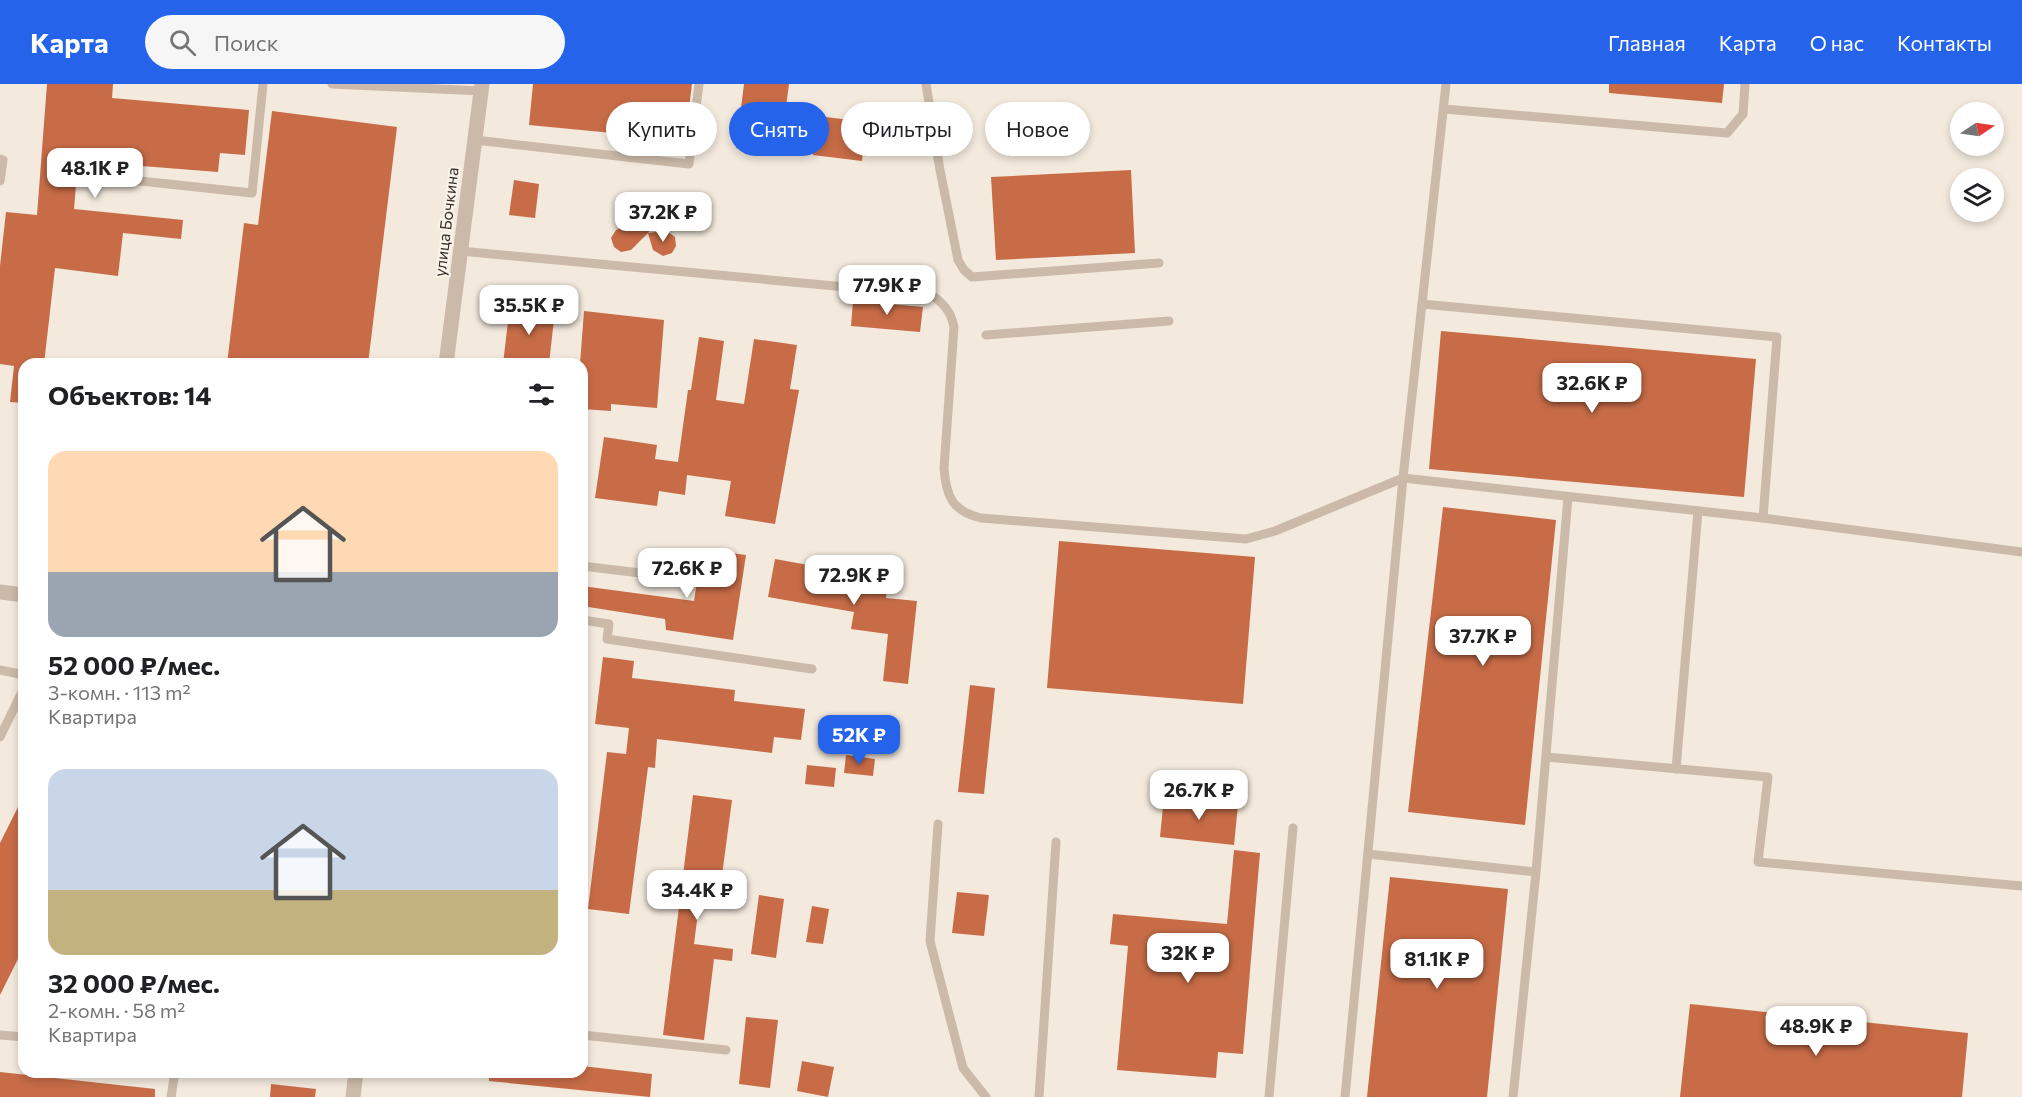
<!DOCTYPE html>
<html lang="ru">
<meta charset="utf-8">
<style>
:root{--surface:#fff;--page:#f6f6f6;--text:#202124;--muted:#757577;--accent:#2563eb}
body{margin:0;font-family:Commissioner,sans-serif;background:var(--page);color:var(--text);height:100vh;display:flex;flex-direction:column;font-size:22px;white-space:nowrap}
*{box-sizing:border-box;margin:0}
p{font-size:20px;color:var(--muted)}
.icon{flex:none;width:33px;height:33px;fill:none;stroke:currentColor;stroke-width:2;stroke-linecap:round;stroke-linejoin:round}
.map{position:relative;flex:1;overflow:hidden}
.drawer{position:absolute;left:18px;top:274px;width:570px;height:720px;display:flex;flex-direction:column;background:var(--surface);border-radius:18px;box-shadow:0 3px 9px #0003}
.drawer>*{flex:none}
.banner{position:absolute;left:606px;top:18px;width:570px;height:54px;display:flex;gap:12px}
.needle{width:39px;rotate:77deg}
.tools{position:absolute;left:1950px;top:18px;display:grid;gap:12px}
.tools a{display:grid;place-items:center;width:54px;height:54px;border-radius:50%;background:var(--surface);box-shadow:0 3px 9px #0003;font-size:30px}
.price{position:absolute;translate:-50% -51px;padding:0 14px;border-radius:12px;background:#fff;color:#222;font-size:20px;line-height:39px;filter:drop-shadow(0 2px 3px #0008)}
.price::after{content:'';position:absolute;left:50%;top:36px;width:18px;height:14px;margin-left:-9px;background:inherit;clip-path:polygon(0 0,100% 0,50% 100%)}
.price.active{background:var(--accent);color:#fff}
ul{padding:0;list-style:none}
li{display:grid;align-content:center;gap:12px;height:318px;padding:0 30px}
li span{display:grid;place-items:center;height:186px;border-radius:18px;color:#555}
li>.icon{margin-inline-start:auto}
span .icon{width:108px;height:108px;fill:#fffc;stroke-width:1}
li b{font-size:26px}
h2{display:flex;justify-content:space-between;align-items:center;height:72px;padding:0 30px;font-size:26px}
.tag{padding:0 21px;border-radius:27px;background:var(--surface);box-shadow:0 3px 9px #0003;font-size:21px;line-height:54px}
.tag.active{background:var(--accent);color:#fff}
header{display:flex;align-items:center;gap:36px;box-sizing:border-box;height:84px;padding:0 30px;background:var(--accent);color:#fff}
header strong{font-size:28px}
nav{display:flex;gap:33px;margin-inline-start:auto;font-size:21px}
.search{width:420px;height:54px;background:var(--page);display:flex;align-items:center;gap:15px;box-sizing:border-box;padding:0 21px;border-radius:33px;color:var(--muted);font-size:22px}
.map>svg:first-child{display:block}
.building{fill:#c76c47}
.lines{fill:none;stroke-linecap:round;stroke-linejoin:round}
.service{stroke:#cbbaa9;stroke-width:9}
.minor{stroke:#cbbaa9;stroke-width:15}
.tertiary{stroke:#cbbaa9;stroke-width:15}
.labels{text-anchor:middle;stroke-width:4.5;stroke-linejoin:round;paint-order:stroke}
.street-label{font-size:16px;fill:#382e29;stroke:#faf3ea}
</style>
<header>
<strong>Карта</strong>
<div class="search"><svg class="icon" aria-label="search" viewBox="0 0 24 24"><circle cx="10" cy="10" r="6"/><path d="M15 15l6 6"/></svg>Поиск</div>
<nav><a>Главная</a><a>Карта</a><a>О нас</a><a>Контакты</a></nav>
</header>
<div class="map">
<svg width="2022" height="1013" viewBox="0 0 2022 1013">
<rect width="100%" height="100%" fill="#f3e9dd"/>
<g class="building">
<polygon points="47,0 113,0 112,14 249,26 245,71 220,69 218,88 78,77 74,125 183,136 181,155 123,149 118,192 55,184 44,280 24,280 24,319 10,318 14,282 0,280 0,182 6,128 37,131"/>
<polygon points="533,0 692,0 685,56 529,41"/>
<polygon points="744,0 789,0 780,70 736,64"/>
<polygon points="1609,0 1724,0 1722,19 1609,9"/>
<polygon points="272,27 397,43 368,280 227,280 244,139 258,141"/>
<polygon points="818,32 866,38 862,77 813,71"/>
<polygon points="1131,86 1135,169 996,176 991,93"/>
<polygon points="514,96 539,100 535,134 509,131"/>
<polygon points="628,125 651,127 649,148 631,166 621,168 614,163 611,154 616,146 626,142"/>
<polygon points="664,147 668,148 675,153 676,162 672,169 663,172 653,166 648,149"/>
<polygon points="853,217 923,223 920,248 851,242"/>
<polygon points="510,221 555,226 549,280 503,280"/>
<polygon points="584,227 664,236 657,324 611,320 611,327 582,325 582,280 580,280"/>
<polygon points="1441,247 1756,275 1744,413 1429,385"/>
<polygon points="699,253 724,257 716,316 744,320 754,255 797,261 790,305 799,306 775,440 725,432 731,397 687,391 685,411 659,407 657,422 595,414 604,353 657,361 655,375 678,378 688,306 691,306"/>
<polygon points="1443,423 1556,436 1525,741 1408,728"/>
<polygon points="1059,457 1255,473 1243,620 1047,604"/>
<polygon points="702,465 746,471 733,556 666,546 665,535 582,522 582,502 694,517"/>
<polygon points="775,475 858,490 859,485 889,489 886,514 917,517 908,600 883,597 888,550 851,545 854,528 768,513"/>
<polygon points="603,573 634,577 632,594 735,606 734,617 805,625 801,656 774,653 772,669 657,655 655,684 648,683 629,830 588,825 607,668 626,670 629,644 595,640"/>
<polygon points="970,601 995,604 984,710 958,708"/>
<polygon points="846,671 875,675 873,692 844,689"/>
<polygon points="807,681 836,684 834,703 805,700"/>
<polygon points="24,711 24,863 0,911 0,759"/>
<polygon points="693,711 732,716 721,799 702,797 694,860 733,865 732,877 714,875 704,956 663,951"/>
<polygon points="1164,713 1238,721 1234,761 1160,753"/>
<polygon points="1234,766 1260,769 1243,970 1218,968 1216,994 1117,986 1128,862 1110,860 1113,830 1227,840"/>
<polygon points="1390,793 1508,805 1487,1013 1367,1013"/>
<polygon points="957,808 989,811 984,852 952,849"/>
<polygon points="759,811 784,815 776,874 751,870"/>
<polygon points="812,822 829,825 823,860 806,858"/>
<polygon points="1690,920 1968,949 1962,1013 1680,1013"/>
<polygon points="746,933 778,936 770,1004 739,1000"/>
<polygon points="802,977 834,983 828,1013 797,1007"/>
<polygon points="582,982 652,990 650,1013 489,997 489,988 582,988"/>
<polygon points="0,988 155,1005 155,1013 0,1013"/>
<polygon points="271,1000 316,1005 315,1013 270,1013"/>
</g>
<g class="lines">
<g class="service">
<polyline points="332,0 482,7"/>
<polyline points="926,0 940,86 958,176 964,186 972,193 1159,179"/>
<polyline points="1444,25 1727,49 1743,30 1745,0"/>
<polyline points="475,56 689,80 699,0"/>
<polyline points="0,75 3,76 0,97"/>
<polyline points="94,92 252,109 263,0"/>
<path d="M460 167 932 211C945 221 951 228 954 243L944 384C946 412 952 427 981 434L1246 455 1275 447 1403 394 1763 434 2022 468"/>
<polyline points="1422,220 1777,253 1763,434"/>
<polyline points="986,251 1169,237"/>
<polyline points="582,482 681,494"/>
<polyline points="582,536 609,540 607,555 812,585"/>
<polyline points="0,586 24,591"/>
<polyline points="0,653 24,604"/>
<polyline points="1546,673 1768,693 1758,778 2022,802"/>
<polyline points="1676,685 1698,427"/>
<polyline points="938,740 930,857 963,984 986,1013"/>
<polyline points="1368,770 1536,788 1568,413"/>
<polyline points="0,951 24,953"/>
<polyline points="582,951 726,966"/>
<polyline points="171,1013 175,988"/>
<polyline points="1039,1013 1056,758"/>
<polyline points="1269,1013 1293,744"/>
<polyline points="1345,1013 1403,394 1446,0"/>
<polyline points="1513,1013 1536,788"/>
</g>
<polyline class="minor" points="0,508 24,511"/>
<g class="tertiary">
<polyline points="446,280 482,0"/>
<polyline points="353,1013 356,988"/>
</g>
</g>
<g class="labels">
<g class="street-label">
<text transform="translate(446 138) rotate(-83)" y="6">улица Бочкина</text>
</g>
</g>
</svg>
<div class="tools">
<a><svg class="needle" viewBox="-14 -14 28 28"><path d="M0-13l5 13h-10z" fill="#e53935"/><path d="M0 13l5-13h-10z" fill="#757577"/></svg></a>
<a><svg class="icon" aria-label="layers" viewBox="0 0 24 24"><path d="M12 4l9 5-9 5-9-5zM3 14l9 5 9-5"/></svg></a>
</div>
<b class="price" style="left:95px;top:115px">48.1K ₽</b>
<b class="price" style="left:663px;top:159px">37.2K ₽</b>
<b class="price" style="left:887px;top:232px">77.9K ₽</b>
<b class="price" style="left:529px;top:252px">35.5K ₽</b>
<b class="price" style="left:1592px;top:330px">32.6K ₽</b>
<b class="price" style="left:687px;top:515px">72.6K ₽</b>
<b class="price" style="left:854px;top:522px">72.9K ₽</b>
<b class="price" style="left:1483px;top:583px">37.7K ₽</b>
<b class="price active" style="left:859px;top:682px">52K ₽</b>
<b class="price" style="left:1199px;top:737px">26.7K ₽</b>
<b class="price" style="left:697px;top:837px">34.4K ₽</b>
<b class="price" style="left:1188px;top:900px">32K ₽</b>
<b class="price" style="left:1437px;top:906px">81.1K ₽</b>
<b class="price" style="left:1816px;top:973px">48.9K ₽</b>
<div class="banner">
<a class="tag">Купить</a>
<a class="tag active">Снять</a>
<a class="tag">Фильтры</a>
<a class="tag">Новое</a>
</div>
<section class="drawer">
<h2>Объектов: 14<svg class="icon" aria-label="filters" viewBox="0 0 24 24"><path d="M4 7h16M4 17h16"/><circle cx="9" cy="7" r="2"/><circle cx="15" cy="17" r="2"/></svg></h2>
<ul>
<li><span style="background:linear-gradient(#ffd9b3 65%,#9aa5b1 0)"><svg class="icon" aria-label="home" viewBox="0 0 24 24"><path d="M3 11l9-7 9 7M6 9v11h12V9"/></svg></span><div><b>52 000 ₽/мес.</b><p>3-комн. · 113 m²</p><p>Квартира</p></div></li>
<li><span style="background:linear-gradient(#c9d6e8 65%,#c2b280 0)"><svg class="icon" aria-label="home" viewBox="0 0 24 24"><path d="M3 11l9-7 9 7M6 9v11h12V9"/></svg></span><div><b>32 000 ₽/мес.</b><p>2-комн. · 58 m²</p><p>Квартира</p></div></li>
</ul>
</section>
</div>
